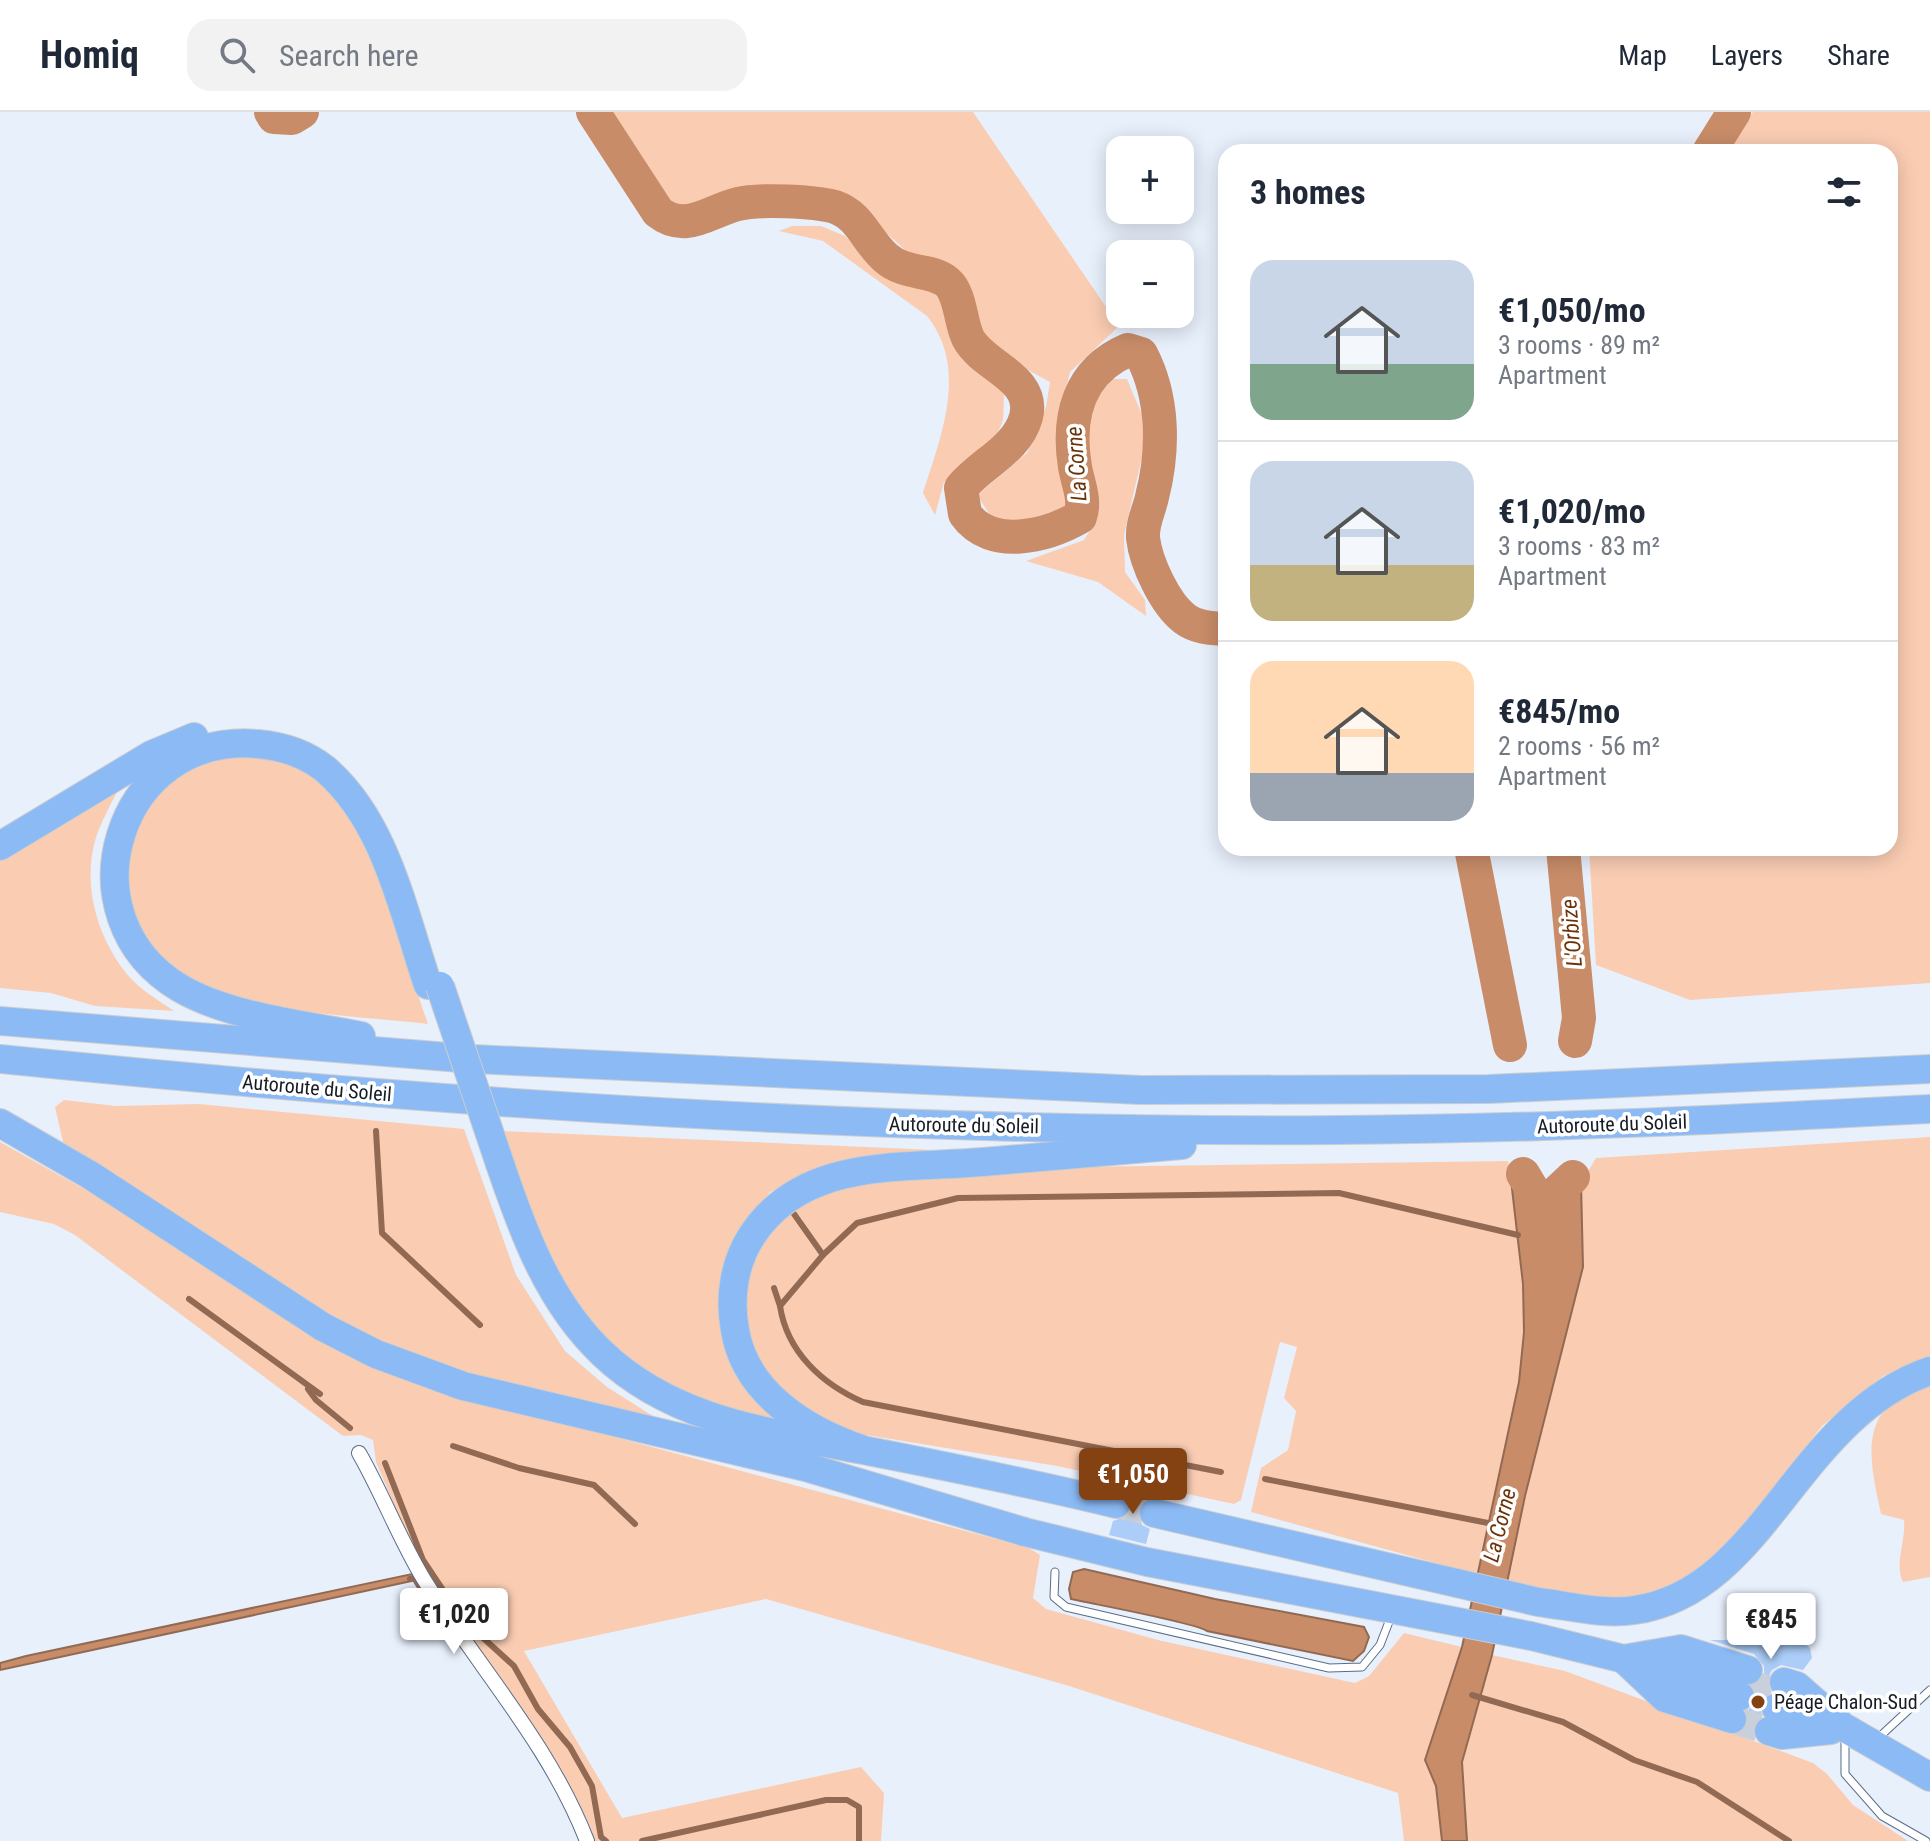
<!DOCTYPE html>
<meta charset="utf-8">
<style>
:root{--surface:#fff;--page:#f2f2f3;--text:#1f2937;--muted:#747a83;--line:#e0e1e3;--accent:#844111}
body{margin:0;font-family:"Roboto Condensed",sans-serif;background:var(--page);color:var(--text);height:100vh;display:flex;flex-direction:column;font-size:30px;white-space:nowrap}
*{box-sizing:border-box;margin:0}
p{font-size:26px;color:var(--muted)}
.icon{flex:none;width:44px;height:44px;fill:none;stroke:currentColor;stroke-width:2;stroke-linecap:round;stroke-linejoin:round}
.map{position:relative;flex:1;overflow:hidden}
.panel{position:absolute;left:1218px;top:32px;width:680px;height:712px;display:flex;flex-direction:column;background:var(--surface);border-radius:24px;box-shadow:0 4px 20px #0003}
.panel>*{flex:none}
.controls{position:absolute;left:1106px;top:24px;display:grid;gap:16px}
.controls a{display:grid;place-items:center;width:88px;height:88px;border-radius:16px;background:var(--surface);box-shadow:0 4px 20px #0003;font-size:40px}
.price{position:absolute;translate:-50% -68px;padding:0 18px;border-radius:8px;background:#fff;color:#222;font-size:26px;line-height:52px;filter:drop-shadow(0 2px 4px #0008)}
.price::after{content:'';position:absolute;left:50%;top:48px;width:24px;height:18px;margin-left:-12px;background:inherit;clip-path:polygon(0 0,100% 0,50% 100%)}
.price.current{background:var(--accent);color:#fff}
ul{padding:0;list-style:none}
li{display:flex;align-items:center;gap:24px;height:200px;padding:0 32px}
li+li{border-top:2px solid var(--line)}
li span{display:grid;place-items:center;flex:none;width:224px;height:160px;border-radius:24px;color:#555}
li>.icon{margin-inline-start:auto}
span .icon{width:96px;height:96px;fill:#fffc;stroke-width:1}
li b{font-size:34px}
h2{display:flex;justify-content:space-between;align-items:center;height:96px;padding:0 32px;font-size:34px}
header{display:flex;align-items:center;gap:48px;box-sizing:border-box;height:112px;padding:0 40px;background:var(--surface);border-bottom:2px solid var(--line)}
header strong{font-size:38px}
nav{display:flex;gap:44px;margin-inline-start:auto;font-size:28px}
.search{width:560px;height:72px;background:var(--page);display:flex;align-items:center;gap:20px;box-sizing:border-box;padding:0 28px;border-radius:24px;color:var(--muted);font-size:30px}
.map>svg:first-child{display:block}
.green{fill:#facdb3}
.water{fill:#c88c68;stroke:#926a54;stroke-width:2}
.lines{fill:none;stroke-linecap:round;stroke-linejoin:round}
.stream{stroke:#926a54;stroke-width:6}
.river{stroke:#c88c68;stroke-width:34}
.building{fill:#abcdf8}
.motorway-tunnel{stroke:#c8d0dc;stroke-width:28;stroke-dasharray:28 14;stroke-linecap:butt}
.service-casing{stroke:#5a6d86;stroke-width:9}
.minor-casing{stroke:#5a6d86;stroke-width:16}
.motorway-casing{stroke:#cccdcf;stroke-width:30}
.service{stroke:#fff;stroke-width:7}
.minor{stroke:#fff;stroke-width:14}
.motorway{stroke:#8cbaf5;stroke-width:28}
.motorway-bridge-casing{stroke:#cccdcf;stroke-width:30;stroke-linecap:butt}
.motorway-bridge{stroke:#8cbaf5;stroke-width:28}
.poi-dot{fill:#844111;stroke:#fff;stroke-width:3}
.labels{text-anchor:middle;stroke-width:7;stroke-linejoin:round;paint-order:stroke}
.street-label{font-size:20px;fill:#151c26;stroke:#fff}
.poi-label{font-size:20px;fill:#151c26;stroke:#fff;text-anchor:start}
.water-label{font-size:22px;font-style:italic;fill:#6b3208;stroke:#fff}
</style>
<header>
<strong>Homiq</strong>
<div class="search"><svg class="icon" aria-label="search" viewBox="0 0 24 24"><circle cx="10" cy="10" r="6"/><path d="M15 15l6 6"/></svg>Search here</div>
<nav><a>Map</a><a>Layers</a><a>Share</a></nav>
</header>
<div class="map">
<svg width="1930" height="1729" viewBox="0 0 1930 1729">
<rect width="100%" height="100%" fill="#e8f0fc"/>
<g class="green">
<polygon points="612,0 973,0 1119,214 1070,260 1059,305 1067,394 1038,411 995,411 977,383 1027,341 1046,295 1050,270 1013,250 977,222 968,180 957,161 915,147 881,116 869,99 816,81 729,82 697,95 678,97 634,48"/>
<polygon points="1753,0 1930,0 1930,871 1690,888 1596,853 1589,736 1890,736 1890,40 1722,40"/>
<path d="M792 114H821L845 124 873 150 933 180 945 195 961 240 980 261 995 270 1004 283 1003 308 993 333 944 370 935 403 923 381C941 324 969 256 927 204L823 129 779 119Z"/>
<polygon points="1112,267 1127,267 1142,303 1144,336 1124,423 1125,460 1145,488 1146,504 1098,470 1026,449 1084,428 1096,409 1087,303 1095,283"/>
<path d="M240 643C264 647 292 648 312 662 373 708 403 840 428 912 371 905 249 900 201 875 190 869 149 840 143 831 137 822 136 806 133 796 109 713 159 654 240 643Z"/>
<path d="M124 667C115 684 106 700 99 717 80 765 95 822 126 861 139 877 158 888 174 899L95 894 51 881 0 876V743Z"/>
<polygon points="64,988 116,994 199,992 464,1017 516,1163 565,1239 607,1275 656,1306 451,1263 387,1238 65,1039 55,995"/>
<polygon points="500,1019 958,1039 812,1060 770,1080 739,1123 729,1242 748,1280 787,1312 700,1290 602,1233 551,1155"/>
<polygon points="1930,1025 1930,1247 1883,1264 1822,1314 1726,1438 1702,1461 1661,1479 1611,1491 1507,1471 1525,1384 1583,1155 1581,1071 1596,1046"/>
<polygon points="0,1030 446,1280 1029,1436 1040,1443 1033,1486 1046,1497 1158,1528 1355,1571 1369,1564 1404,1521 1462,1535 1425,1648 1436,1674 1442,1729 1404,1729 1398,1681 1069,1574 766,1487 524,1539 622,1706 861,1655 884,1681 881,1729 594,1729 586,1706 550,1645 416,1444 376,1350 373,1328 361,1323 343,1324 75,1123 54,1112 0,1100"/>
<path d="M1508 1049C1520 1121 1531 1197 1519 1270 1509 1334 1489 1397 1479 1463L1251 1400 1261 1356 1288 1338 1296 1299 1284 1286 1297 1235 1280 1230 1241 1388 1234 1392 1057 1354 842 1319 773 1275 748 1238 744 1200 747 1165 769 1119 795 1094 834 1074 1071 1055Z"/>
<path d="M1930 1273V1465L1903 1470C1894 1452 1906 1429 1904 1408L1881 1402C1874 1367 1858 1314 1895 1289 1905 1282 1919 1278 1930 1273Z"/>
<polygon points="1492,1543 1565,1559 1813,1651 1827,1662 1853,1693 1908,1729 1467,1729 1462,1650"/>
</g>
<g class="water">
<polygon points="1511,1068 1581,1071 1583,1155 1525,1384 1492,1543 1462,1650 1467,1729 1442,1729 1436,1674 1425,1648 1462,1535 1519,1270 1524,1220 1523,1172"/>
<path d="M1084 1457 1215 1487 1364 1515 1369 1525 1364 1539 1353 1549 1207 1519C1197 1511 1093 1492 1071 1487L1069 1477 1073 1460Z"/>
<polygon points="412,1462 416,1468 0,1558 0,1551 26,1544"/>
</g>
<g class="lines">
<g class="stream">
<polyline points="376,1019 382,1121 480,1213"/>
<polyline points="823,1143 857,1111 958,1086 1339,1081 1518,1123"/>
<polyline points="774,1176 780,1194 823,1143 794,1102"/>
<polyline points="189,1187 320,1282"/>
<path d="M780 1194C787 1240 822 1272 863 1290L1221 1360"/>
<polyline points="308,1277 316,1288 350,1316"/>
<polyline points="453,1334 519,1356 594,1373 635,1412"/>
<polyline points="385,1351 423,1448 463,1508"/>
<polyline points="1265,1367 1488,1411"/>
<polyline points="410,1467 414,1466 449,1521"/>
<polyline points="481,1524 514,1554 538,1597 570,1635 592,1674 601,1725 606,1729"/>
<polyline points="1472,1583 1563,1610 1634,1648 1697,1670 1789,1729"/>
<polyline points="642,1729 826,1688 847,1688 859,1695 859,1729"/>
</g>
<g class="river">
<polyline points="271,0 274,5 292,6 302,0"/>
<path d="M593 0 658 100C686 122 709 99 738 92 759 87 814 89 835 95 861 104 866 129 886 146 905 163 932 157 947 170 961 182 960 210 968 226 983 255 1036 265 1026 305 1017 338 980 352 961 376L965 402C991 439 1047 424 1080 405 1086 388 1078 372 1075 355 1067 306 1078 259 1128 238L1141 242C1164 286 1164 338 1152 385 1149 399 1142 411 1143 426 1146 451 1165 492 1185 507 1197 516 1212 516 1226 517"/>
<polyline points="1709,40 1734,0"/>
<polyline points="1471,736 1510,933"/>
<polyline points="1563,736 1579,906 1575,929"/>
<polyline points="1523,1062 1542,1094"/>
<polyline points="1542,1094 1573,1065"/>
</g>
</g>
<g class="building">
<polygon points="1122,1371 1159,1379 1157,1384 1142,1389 1137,1398 1142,1413 1150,1417 1146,1432 1109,1423 1113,1409 1128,1404 1133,1395 1128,1380 1120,1376"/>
<polygon points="1762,1513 1799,1525 1810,1536 1812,1546 1803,1558 1781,1553 1772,1558 1768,1566 1771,1580 1760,1591 1762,1604 1752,1618 1746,1616 1747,1599 1756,1590 1753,1574 1764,1564 1764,1554 1754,1542 1710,1528 1758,1528"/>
</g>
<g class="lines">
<g class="motorway-tunnel">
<polyline points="1116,1392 1154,1401"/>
<polyline points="1745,1570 1781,1582"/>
<polyline points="1732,1607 1769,1619"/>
</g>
<defs>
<g id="service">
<polyline points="1055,1460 1054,1485 1066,1495 1329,1556 1362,1555 1380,1533 1392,1502"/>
<polyline points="1845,1622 1845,1662 1882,1704 1926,1729"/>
<polyline points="1876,1628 1930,1578"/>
</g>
<path id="minor" d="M359 1341C382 1381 399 1426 423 1466 477 1554 549 1631 587 1729"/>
<g id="motorway">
<polyline points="0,734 151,643 194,625"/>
<polyline points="0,909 473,947 1141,978 1489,977 1930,957"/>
<path d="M361 924C306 913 229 905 180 876 60 805 117 619 258 632 281 634 306 642 325 657 386 709 403 800 428 873"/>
<path d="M0 947C445 992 891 1021 1338 1018 1536 1017 1733 1007 1930 997"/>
<polyline points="0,1011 90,1063 323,1215 376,1242 463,1274 809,1356 1025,1420 1147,1450 1531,1524 1624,1547 1740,1584"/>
<path d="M500 1052C523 1120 549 1191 603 1242 678 1313 779 1321 873 1340 954 1356 1036 1372 1116 1392"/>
<path d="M861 1337C806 1318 745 1281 735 1218 729 1186 734 1152 751 1125 802 1045 900 1057 983 1050 1049 1044 1116 1039 1182 1033"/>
<path d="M1154 1401 1538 1490C1570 1494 1604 1503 1635 1498 1765 1479 1796 1305 1930 1259"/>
<polyline points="1629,1546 1681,1537 1748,1558"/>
<polyline points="1627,1550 1665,1586 1732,1607"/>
<polyline points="1784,1570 1797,1574 1838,1610"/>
<polyline points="1776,1596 1845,1616 1930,1665"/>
<polyline points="1769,1619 1782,1623 1831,1618"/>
</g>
</defs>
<use href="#service" class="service-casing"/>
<use href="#minor" class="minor-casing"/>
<use href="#motorway" class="motorway-casing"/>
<use href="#service" class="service"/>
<use href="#minor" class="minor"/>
<use href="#motorway" class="motorway"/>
<defs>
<polyline id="motorway-bridge" points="440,874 500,1052"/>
</defs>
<use href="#motorway-bridge" class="motorway-bridge-casing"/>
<use href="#motorway-bridge" class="motorway-bridge"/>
</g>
<circle class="poi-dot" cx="1758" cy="1590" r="8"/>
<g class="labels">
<g class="street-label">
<text transform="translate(317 976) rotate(5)" y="7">Autoroute du Soleil</text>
<text transform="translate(1612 1012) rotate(-2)" y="7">Autoroute du Soleil</text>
<text transform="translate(964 1013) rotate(1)" y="7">Autoroute du Soleil</text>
</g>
<g class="poi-label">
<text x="1774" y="1597">Péage Chalon-Sud</text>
</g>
<g class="water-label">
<text transform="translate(1076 352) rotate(-94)" y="8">La Corne</text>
<text transform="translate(1571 821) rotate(-95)" y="8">L'Orbize</text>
<text transform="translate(1499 1413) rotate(-76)" y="8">La Corne</text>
</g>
</g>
</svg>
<div class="controls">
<a>+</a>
<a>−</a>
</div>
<b class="price current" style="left:1133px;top:1404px">€1,050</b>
<b class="price" style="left:454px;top:1544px">€1,020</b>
<b class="price" style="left:1771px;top:1549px">€845</b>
<section class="panel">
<h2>3 homes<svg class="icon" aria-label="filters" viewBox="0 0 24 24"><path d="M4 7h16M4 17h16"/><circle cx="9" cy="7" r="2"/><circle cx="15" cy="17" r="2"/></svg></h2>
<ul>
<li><span style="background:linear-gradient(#c9d6e8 65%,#7fa58c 0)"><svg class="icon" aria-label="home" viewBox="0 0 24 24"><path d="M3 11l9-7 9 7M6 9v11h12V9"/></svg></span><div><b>€1,050/mo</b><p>3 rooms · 89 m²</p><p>Apartment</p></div></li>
<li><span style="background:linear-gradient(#c9d6e8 65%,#c2b280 0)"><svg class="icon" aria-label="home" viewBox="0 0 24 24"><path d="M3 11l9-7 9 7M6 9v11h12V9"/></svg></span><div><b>€1,020/mo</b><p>3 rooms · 83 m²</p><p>Apartment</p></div></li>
<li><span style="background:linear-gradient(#ffd9b3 70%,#9aa5b1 0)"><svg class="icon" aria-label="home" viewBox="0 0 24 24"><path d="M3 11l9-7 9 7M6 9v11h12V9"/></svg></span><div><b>€845/mo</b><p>2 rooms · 56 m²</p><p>Apartment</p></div></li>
</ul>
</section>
</div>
